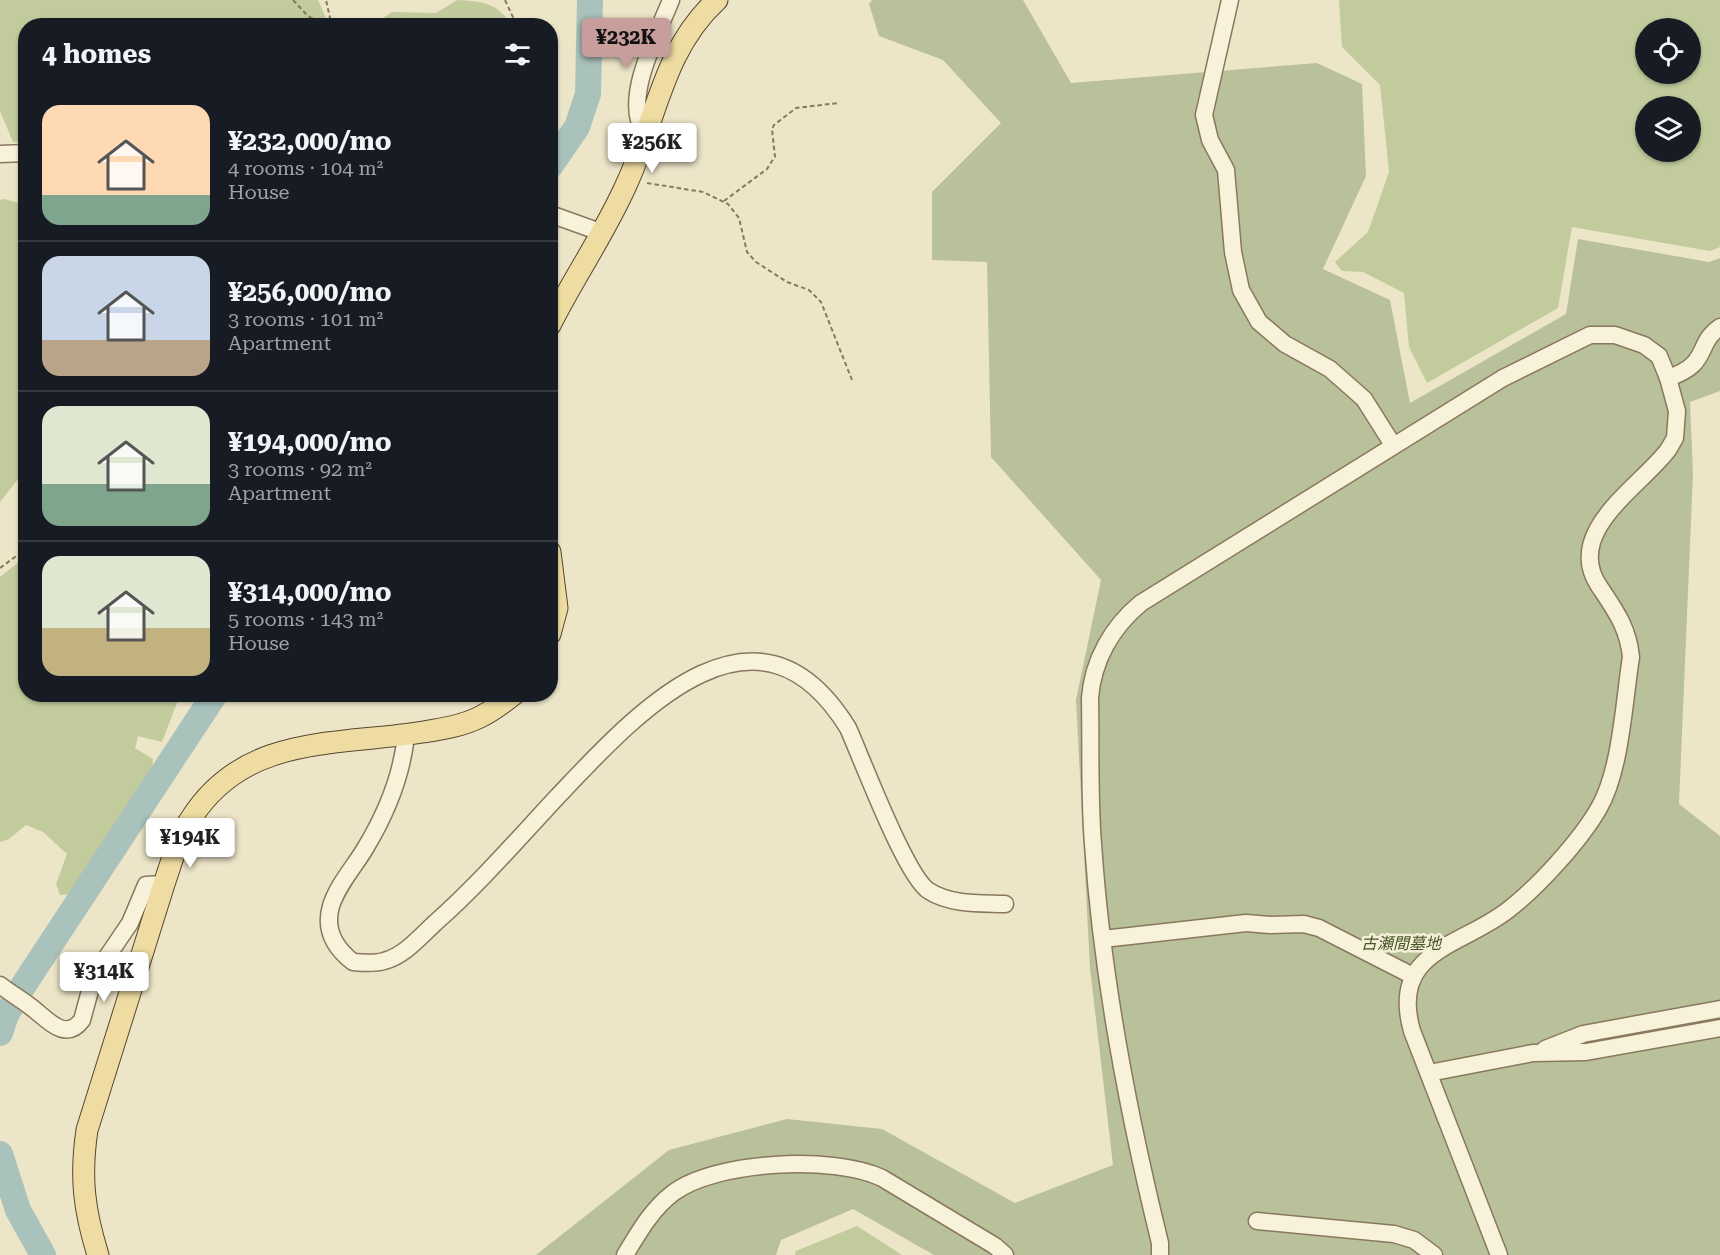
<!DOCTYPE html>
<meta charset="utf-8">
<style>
:root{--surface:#171b24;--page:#20242c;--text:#f1f3f6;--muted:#9ea1a6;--line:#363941;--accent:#c89e9c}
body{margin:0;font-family:"Roboto Serif","Noto Sans JP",serif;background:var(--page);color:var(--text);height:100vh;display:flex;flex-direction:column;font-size:22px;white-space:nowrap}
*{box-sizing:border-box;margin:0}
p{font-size:20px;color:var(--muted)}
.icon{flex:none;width:33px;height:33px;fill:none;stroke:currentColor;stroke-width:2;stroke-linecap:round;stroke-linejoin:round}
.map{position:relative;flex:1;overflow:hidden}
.side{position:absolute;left:18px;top:18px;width:540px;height:684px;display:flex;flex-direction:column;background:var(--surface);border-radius:24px;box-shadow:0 2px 4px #0004}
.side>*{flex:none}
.fabs{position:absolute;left:1635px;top:18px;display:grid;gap:12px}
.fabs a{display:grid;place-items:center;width:66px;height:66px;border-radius:50%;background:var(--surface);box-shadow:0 2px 4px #0004;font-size:30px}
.price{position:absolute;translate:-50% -51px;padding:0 14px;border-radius:6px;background:#fff;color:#222;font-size:20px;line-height:39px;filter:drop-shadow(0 2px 3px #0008)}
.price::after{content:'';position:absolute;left:50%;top:36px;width:18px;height:14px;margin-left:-9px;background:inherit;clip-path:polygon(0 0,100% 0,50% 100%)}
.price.on{background:var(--accent);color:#111}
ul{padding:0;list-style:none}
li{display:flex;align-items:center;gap:18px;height:150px;padding:0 24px}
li+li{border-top:2px solid var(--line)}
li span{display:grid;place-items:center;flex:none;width:168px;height:120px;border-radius:18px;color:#555}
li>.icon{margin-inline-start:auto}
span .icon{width:72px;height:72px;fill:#fffc;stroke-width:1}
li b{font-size:26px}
h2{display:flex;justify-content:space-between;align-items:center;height:72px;padding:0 24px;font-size:26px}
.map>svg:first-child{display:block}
.green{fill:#c2cb9c;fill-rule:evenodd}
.cemetery{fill:#b9c19b}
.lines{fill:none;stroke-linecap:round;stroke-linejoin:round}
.river{stroke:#a9c2bc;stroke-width:26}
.minor-casing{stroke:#89785d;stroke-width:19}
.major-casing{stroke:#574631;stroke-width:23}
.path{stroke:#89785d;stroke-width:2;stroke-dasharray:4.5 3;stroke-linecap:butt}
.minor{stroke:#f8f2db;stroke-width:16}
.major{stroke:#eedca2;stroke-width:21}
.labels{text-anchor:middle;stroke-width:5;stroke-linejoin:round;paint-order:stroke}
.park-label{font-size:16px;font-style:italic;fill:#475628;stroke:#f5efd8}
</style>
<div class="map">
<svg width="1720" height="1255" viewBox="0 0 1720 1255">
<rect width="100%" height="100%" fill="#ede5c8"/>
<g class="green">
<polygon points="0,0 318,0 329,25 26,26 25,141 13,142 0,111"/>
<path d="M457 0C481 1 499 3 511 25H382L383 18 392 12 436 13Z"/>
<path d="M1339 0H1720V247L1710 251 1572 227 1558 308 1427 383 1409 347 1404 293 1363 272 1342 271 1335 262 1368 232 1389 172 1380 85 1342 47ZM1646 28H1690V74H1646ZM1646 106H1690V152H1646Z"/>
<polygon points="5,199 25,205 26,469 0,502 0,200"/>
<polygon points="25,557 26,694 180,695 162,742 138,736 135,748 153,759 151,780 74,894 60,895 56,884 67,854 43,832 26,825 9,839 0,842 0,577"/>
<polygon points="857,1226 902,1255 795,1255 796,1251"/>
</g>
<polygon class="cemetery" points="872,0 1023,0 1071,83 1317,63 1362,84 1366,176 1323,269 1390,300 1410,403 1566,314 1578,239 1709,262 1720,258 1720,391 1690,402 1693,474 1679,804 1720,836 1720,1255 934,1255 853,1209 781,1240 776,1255 536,1255 669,1150 787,1119 882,1129 1015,1203 1113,1165 1090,968 1076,700 1101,580 991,457 987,262 932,260 932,192 1001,123 943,60 879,36 869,4"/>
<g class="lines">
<g class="river">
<polyline points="550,166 577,127 588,94 590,0"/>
<polyline points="0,1033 6,1015 23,986 215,694"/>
<polyline points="0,1154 18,1210 43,1255"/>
</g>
<defs>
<g id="minor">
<polyline points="1230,0 1204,115 1210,140 1226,170 1233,252 1241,290 1259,322 1285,344 1330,369 1364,399 1393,445"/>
<path d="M646 134C620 103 658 33 671 0"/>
<polyline points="0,154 26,153"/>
<polyline points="550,214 603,233"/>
<path d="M1668 378C1711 364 1695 344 1720 327"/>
<path d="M406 735C402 775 387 812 366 847 355 866 338 884 331 906 324 930 335 948 353 962 363 963 374 964 384 961 404 956 420 937 435 923 479 884 518 839 558 796 634 716 756 579 848 728 862 759 906 877 929 891 951 905 980 903 1005 904"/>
<polyline points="1103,939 1246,923 1270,925 1304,924 1319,928 1413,976"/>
<path d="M0 985C10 993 21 999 31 1007 46 1018 65 1043 82 1020L94 976 130 923 146 885 164 884"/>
<polyline points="1545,1049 1583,1034 1720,1009"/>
<polyline points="1429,1073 1533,1053 1586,1052 1720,1028"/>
<polyline points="1257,1221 1394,1234 1414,1240 1434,1255"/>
<path d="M625 1255C639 1232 651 1210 673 1193 715 1161 834 1155 882 1178L995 1246 1005 1255"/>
<path d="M1160 1255V1243C1128 1113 1102 978 1093 844 1089 795 1091 746 1090 698 1093 660 1112 627 1141 603L1503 378 1590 335H1615L1644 345 1659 356 1668 378 1677 411 1675 438 1668 450C1640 487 1563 532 1599 586 1615 610 1628 627 1631 657 1624 701 1621 770 1599 808 1580 841 1538 887 1508 910 1461 947 1389 950 1412 1031L1499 1255"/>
</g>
<g id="major">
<path d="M550 325C574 277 605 233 627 183 656 120 663 49 717 0"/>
<polyline points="550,552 557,608 550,634"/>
<path d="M98 1255C84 1210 80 1177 87 1130L164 884C172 861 178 837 192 817 246 734 337 746 423 732 442 729 462 726 480 717 492 711 503 703 514 694"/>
</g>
</defs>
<use href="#minor" class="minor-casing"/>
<use href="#major" class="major-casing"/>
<g class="path">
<polyline points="293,0 308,16 321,23 330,18 326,0"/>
<polyline points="505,0 517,26"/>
<polyline points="647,183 703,192 728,204 739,218 747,252 756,262 787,282 809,290 821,302 852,380"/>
<polyline points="724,201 767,169 772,161 775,157 772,129 774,125 796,108 838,103"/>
<polyline points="0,568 26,549"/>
</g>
<use href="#minor" class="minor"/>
<use href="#major" class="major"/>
</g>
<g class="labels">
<g class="park-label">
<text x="1401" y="949">古瀬間墓地</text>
</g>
</g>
</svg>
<div class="fabs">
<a><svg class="icon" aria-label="locate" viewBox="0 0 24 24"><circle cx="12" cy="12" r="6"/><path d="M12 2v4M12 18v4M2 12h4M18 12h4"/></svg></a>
<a><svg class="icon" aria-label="layers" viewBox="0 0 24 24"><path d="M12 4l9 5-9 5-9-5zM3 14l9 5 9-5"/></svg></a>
</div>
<b class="price on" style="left:626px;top:69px">¥232K</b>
<b class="price" style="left:652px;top:174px">¥256K</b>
<b class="price" style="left:190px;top:869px">¥194K</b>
<b class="price" style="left:104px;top:1003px">¥314K</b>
<section class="side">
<h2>4 homes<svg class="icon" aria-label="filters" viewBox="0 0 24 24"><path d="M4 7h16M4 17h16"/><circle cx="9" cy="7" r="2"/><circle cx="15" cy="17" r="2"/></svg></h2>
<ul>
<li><span style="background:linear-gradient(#ffd9b3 75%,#7fa58c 0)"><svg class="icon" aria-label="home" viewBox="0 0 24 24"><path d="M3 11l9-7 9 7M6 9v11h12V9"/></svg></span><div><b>¥232,000/mo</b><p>4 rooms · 104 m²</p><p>House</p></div></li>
<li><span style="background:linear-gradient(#c9d6e8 70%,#b9a48a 0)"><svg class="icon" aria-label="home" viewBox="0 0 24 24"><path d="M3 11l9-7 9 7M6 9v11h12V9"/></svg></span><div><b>¥256,000/mo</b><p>3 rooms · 101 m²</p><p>Apartment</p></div></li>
<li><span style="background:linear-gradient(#dfe7d0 65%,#7fa58c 0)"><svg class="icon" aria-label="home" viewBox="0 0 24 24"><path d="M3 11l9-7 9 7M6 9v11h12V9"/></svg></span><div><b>¥194,000/mo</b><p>3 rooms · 92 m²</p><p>Apartment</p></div></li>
<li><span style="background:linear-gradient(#dfe7d0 60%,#c2b280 0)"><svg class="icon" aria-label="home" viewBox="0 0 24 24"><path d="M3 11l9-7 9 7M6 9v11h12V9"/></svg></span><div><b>¥314,000/mo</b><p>5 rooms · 143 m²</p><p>House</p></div></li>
</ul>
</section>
</div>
